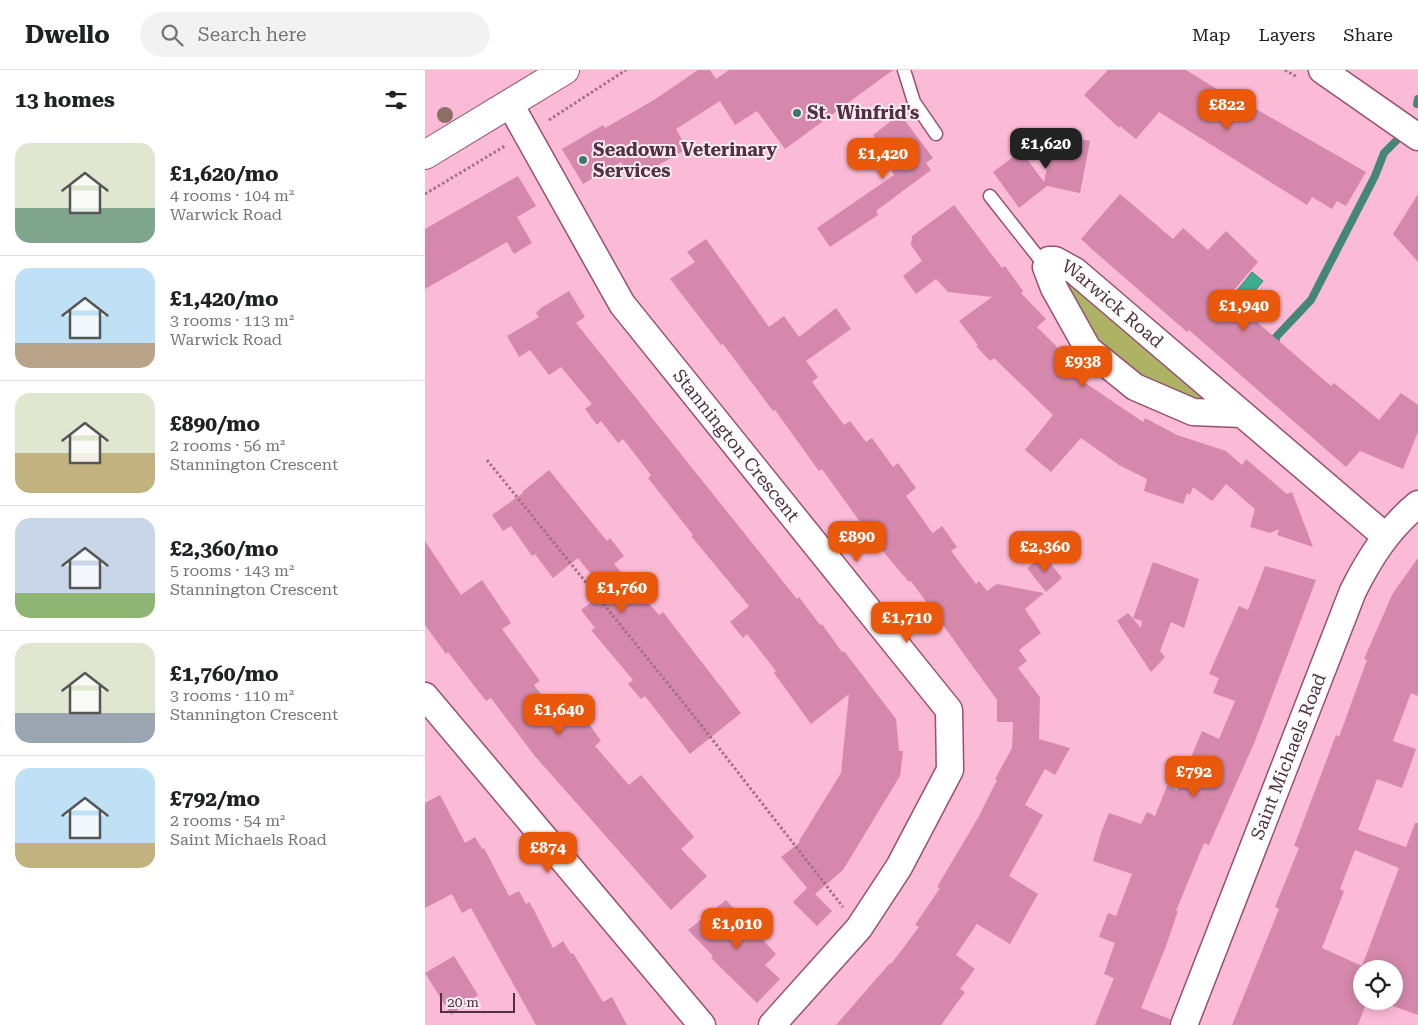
<!DOCTYPE html>
<meta charset="utf-8">
<style>
:root{--surface:#fff;--page:#f2f2f2;--text:#202124;--muted:#757577;--line:#e0e0e0;--accent:#ea580c}
body{margin:0;font-family:"Roboto Serif",serif;background:var(--page);color:var(--text);height:100vh;display:flex;flex-direction:column;font-size:19px;white-space:nowrap}
*{box-sizing:border-box;margin:0}
p{font-size:16px;color:var(--muted)}
.icon{flex:none;width:28px;height:28px;fill:none;stroke:currentColor;stroke-width:2;stroke-linecap:round;stroke-linejoin:round}
.map{position:relative;flex:1;overflow:hidden}
.sheet{display:flex;flex-direction:column;background:var(--surface);width:425px}
.sheet>*{flex:none}
.controls{position:absolute;left:928px;top:890px;display:grid;gap:10px}
.controls a{display:grid;place-items:center;width:50px;height:50px;border-radius:50%;background:var(--surface);box-shadow:0 2px 12px #0003;font-size:25px}
.scale{position:absolute;left:15px;bottom:12px;width:75px;box-sizing:border-box;padding-left:5px;border:2px solid #51303f;border-top:0;font-size:14px;line-height:18px;white-space:nowrap;color:#51303f;-webkit-text-stroke:4px #fcebf2;paint-order:stroke}
.price{position:absolute;translate:-50% -42px;padding:0 11px;border-radius:10px;background:var(--accent);color:#fff;font-size:16px;line-height:32px;filter:drop-shadow(0 1px 2px #0008)}
.price::after{content:'';position:absolute;left:50%;top:30px;width:15px;height:11px;margin-left:-8px;background:inherit;clip-path:polygon(0 0,100% 0,50% 100%)}
.price.active{background:#222;color:#fff}
ul{padding:0;list-style:none}
li{display:flex;align-items:center;gap:15px;height:125px;padding:0 15px}
li+li{border-top:1px solid var(--line)}
li span{display:grid;place-items:center;flex:none;width:140px;height:100px;border-radius:15px;color:#555}
li>.icon{margin-inline-start:auto}
span .icon{width:60px;height:60px;fill:#fffc;stroke-width:1}
li b{font-size:21px}
h2{display:flex;justify-content:space-between;align-items:center;height:60px;padding:0 15px;font-size:21px}
header{display:flex;align-items:center;gap:30px;box-sizing:border-box;height:70px;padding:0 25px;background:var(--surface);border-bottom:1px solid var(--line)}
header strong{font-size:24px}
nav{display:flex;gap:28px;margin-inline-start:auto;font-size:18px}
.search{width:350px;height:45px;background:var(--page);display:flex;align-items:center;gap:12px;box-sizing:border-box;padding:0 18px;border-radius:28px;color:var(--muted);font-size:19px}
main{display:flex;flex:1;min-height:0}
.map>svg:first-child{display:block}
.green{fill:#adb264}
.water{fill:#3dad8f;stroke:#438877}
.lines{fill:none;stroke-linecap:round;stroke-linejoin:round}
.stream{stroke:#438877;stroke-width:8}
.building{fill:#d588ab;fill-rule:evenodd}
.service-casing{stroke:#975072;stroke-width:15}
.minor-casing{stroke:#975072;stroke-width:29}
.primary-casing{stroke:#975072;stroke-width:30}
.path{stroke:#a17186;stroke-width:3;stroke-dasharray:2.5 2.5;stroke-linecap:butt}
.service{stroke:#fff;stroke-width:12}
.minor{stroke:#fff;stroke-width:26}
.primary{stroke:#fff;stroke-width:28}
.tree{fill:#8b6f66}
.poi-dot{fill:#3c7a67;stroke:#fcebf2;stroke-width:2}
.labels{text-anchor:middle;stroke-width:4;stroke-linejoin:round;paint-order:stroke}
.poi-label{font-size:18px;font-weight:bold;fill:#51303f;stroke:#fcebf2;text-anchor:start}
.street-label{font-size:18px;fill:#51303f;stroke:#fcebf2}
</style>
<header>
<strong>Dwello</strong>
<div class="search"><svg class="icon" aria-label="search" viewBox="0 0 24 24"><circle cx="10" cy="10" r="6"/><path d="M15 15l6 6"/></svg>Search here</div>
<nav><a>Map</a><a>Layers</a><a>Share</a></nav>
</header>
<main>
<section class="sheet">
<h2>13 homes<svg class="icon" aria-label="filters" viewBox="0 0 24 24"><path d="M4 7h16M4 17h16"/><circle cx="9" cy="7" r="2"/><circle cx="15" cy="17" r="2"/></svg></h2>
<ul>
<li><span style="background:linear-gradient(#dfe7d0 65%,#7fa58c 0)"><svg class="icon" aria-label="home" viewBox="0 0 24 24"><path d="M3 11l9-7 9 7M6 9v11h12V9"/></svg></span><div><b>£1,620/mo</b><p>4 rooms · 104 m²</p><p>Warwick Road</p></div></li>
<li><span style="background:linear-gradient(#bfe0f5 75%,#b9a48a 0)"><svg class="icon" aria-label="home" viewBox="0 0 24 24"><path d="M3 11l9-7 9 7M6 9v11h12V9"/></svg></span><div><b>£1,420/mo</b><p>3 rooms · 113 m²</p><p>Warwick Road</p></div></li>
<li><span style="background:linear-gradient(#dfe7d0 60%,#c2b280 0)"><svg class="icon" aria-label="home" viewBox="0 0 24 24"><path d="M3 11l9-7 9 7M6 9v11h12V9"/></svg></span><div><b>£890/mo</b><p>2 rooms · 56 m²</p><p>Stannington Crescent</p></div></li>
<li><span style="background:linear-gradient(#c9d6e8 75%,#8fb573 0)"><svg class="icon" aria-label="home" viewBox="0 0 24 24"><path d="M3 11l9-7 9 7M6 9v11h12V9"/></svg></span><div><b>£2,360/mo</b><p>5 rooms · 143 m²</p><p>Stannington Crescent</p></div></li>
<li><span style="background:linear-gradient(#dfe7d0 70%,#9aa5b1 0)"><svg class="icon" aria-label="home" viewBox="0 0 24 24"><path d="M3 11l9-7 9 7M6 9v11h12V9"/></svg></span><div><b>£1,760/mo</b><p>3 rooms · 110 m²</p><p>Stannington Crescent</p></div></li>
<li><span style="background:linear-gradient(#bfe0f5 75%,#c2b280 0)"><svg class="icon" aria-label="home" viewBox="0 0 24 24"><path d="M3 11l9-7 9 7M6 9v11h12V9"/></svg></span><div><b>£792/mo</b><p>2 rooms · 54 m²</p><p>Saint Michaels Road</p></div></li>
</ul>
</section>
<div class="map">
<svg width="993" height="955" viewBox="0 0 993 955">
<rect width="100%" height="100%" fill="#fbbad6"/>
<polygon class="green" points="643,212 780,324 781,331 778,335 733,321 673,280 640,217"/>
<polygon class="water" points="827,202 838,211 821,232 810,223"/>
<g class="lines">
<g class="stream">
<polyline points="992,34 993,29"/>
<polyline points="850,278 851,267 886,230 950,106 959,83 972,70"/>
</g>
</g>
<g class="building">
<polygon points="273,0 285,0 291,9 304,0 468,0 360,79 332,41 310,55 295,31 251,59 262,79 207,110 196,92 158,114 137,79 178,55 180,58 229,30"/>
<polygon points="683,0 761,0 816,34 817,31 941,102 921,136 912,131 907,139 887,127 882,135 734,42 711,69 695,56 694,58 659,25"/>
<polygon points="475,44 508,88 501,93 506,100 451,141 453,145 405,177 392,158 469,105 466,99 470,96 448,65"/>
<polygon points="629,64 665,71 655,123 622,116 594,138 568,102 596,81 619,112"/>
<polygon points="93,106 111,136 92,147 107,173 89,184 82,172 0,219 0,159"/>
<polygon points="695,124 748,169 758,158 783,180 801,161 833,192 803,227 906,316 909,313 954,350 976,323 993,335 993,362 978,399 935,381 921,397 764,260 762,262 669,181 656,169"/>
<polygon points="993,124 993,192 968,164"/>
<polygon points="529,135 577,198 580,196 598,221 596,223 621,249 612,257 636,281 633,284 658,307 656,310 718,352 720,348 752,365 801,381 817,395 821,389 862,424 867,422 888,477 852,465 854,459 845,463 825,457 830,439 801,414 787,431 768,417 765,425 762,423 758,434 719,421 722,409 694,395 656,368 626,402 600,380 628,345 569,288 565,291 551,276 553,275 534,251 567,227 523,222 511,209 491,224 478,206 497,191 486,175 487,166"/>
<polygon points="281,169 344,257 359,246 374,267 411,238 426,259 381,291 393,307 387,312 419,355 425,351 441,372 447,368 468,397 473,393 491,418 481,426 506,461 508,463 517,456 532,477 526,481 551,514 554,511 562,521 572,514 619,523 600,539 616,563 594,580 602,591 593,598 615,627 614,669 645,678 630,705 620,699 600,735 618,745 584,806 613,824 585,874 552,854 531,885 550,899 535,919 540,922 516,955 411,955 465,893 466,894 494,857 490,855 515,818 512,817 553,748 572,710 570,709 587,678 588,652 572,652 572,630 510,544 486,511 484,512 461,485 440,455 438,456 397,399 394,401 350,340 348,341 298,274 296,275 245,209 270,192 262,182"/>
<polygon points="144,221 160,247 151,253 372,529 374,527 395,555 397,554 417,582 419,581 471,649 474,681 478,681 475,706 418,800 390,824 407,841 392,856 368,832 382,818 356,787 375,772 374,771 416,703 424,624 386,654 349,603 351,601 322,564 318,568 305,552 324,536 266,466 268,465 223,408 226,405 198,369 193,373 176,351 172,355 160,339 167,334 136,297 124,305 105,280 94,287 82,266 114,247 111,243 116,238"/>
<polygon points="124,400 182,471 185,468 199,486 189,494 234,545 238,542 316,643 265,684 220,626 216,629 203,614 208,610 166,560 170,558 156,540 180,522 153,488 128,508 110,484 107,486 86,456 78,461 67,445 98,423 97,422"/>
<polygon points="0,471 36,525 57,510 86,553 77,559 115,611 109,615 140,655 156,642 176,671 170,676 204,715 216,705 269,767 256,779 282,806 246,840 109,685 66,628 61,631 23,582 21,584 0,555"/>
<polygon points="619,485 637,508 621,522 602,498"/>
<path d="M993 488V626L986 623 968 671 991 679 977 718 952 709 933 760 981 777 990 753H993V945L954 931H969V899H936V931H942L933 955H807L854 839 850 837 874 778 869 776 911 665 914 667 942 590 939 589 968 523ZM930 780 974 798 937 896 897 878 919 821 915 819Z"/>
<polygon points="728,492 774,509 759,558 746,552 735,581 740,587 726,602 692,551 703,543 716,558 717,551 708,548"/>
<polygon points="840,496 891,510 830,671 784,775 779,773 751,841 753,841 741,876 716,938 745,949 744,955 670,955 689,908 679,904 690,873 674,867 683,843 691,846 707,804 668,791 677,760 684,743 716,754 722,742 730,746 742,716 752,721 777,661 794,669 810,631 788,623 794,608 784,604 814,536 823,540"/>
<polygon points="15,725 40,773 50,767 57,779 59,778 84,826 94,821 101,834 104,832 110,842 128,878 138,871 146,884 148,883 178,932 187,927 202,955 111,955 46,838 37,843 27,824 0,838 0,733"/>
<polygon points="301,830 351,884 340,895 355,909 332,933 286,888 288,886 263,860"/>
<polygon points="29,886 53,925 26,945 0,903"/>
</g>
<g class="lines">
<defs>
<g id="service">
<polyline points="479,0 489,32 511,64"/>
<polyline points="565,126 621,197"/>
</g>
<g id="minor">
<polyline points="897,0 993,67"/>
<path id="s1" d="M85 34 197 234 524 640 525 700 474 797 434 858 347 955"/>
<path id="s2" d="M817 344 768 342 710 317 663 279 629 218 621 197 624 190H630L650 201 960 466"/>
<polyline points="0,626 277,955"/>
<path id="s3" d="M759 955 928 521C945 487 963 459 993 434"/>
</g>
<polyline id="primary" points="0,85 140,0"/>
</defs>
<use href="#service" class="service-casing"/>
<use href="#minor" class="minor-casing"/>
<use href="#primary" class="primary-casing"/>
<g class="path">
<polyline points="860,0 872,7"/>
<polyline points="124,50 201,0"/>
<polyline points="0,124 80,76"/>
<polyline points="62,390 269,646 418,837"/>
</g>
<use href="#service" class="service"/>
<use href="#minor" class="minor"/>
<use href="#primary" class="primary"/>
</g>
<circle class="tree" cx="20" cy="45" r="8"/>
<g class="poi-dot">
<circle cx="372" cy="43" r="5"/>
<circle cx="158" cy="90" r="5"/>
</g>
<g class="labels">
<g class="poi-label">
<text x="382" y="49">St. Winfrid's</text>
<text x="168" y="86">Seadown Veterinary<tspan x="168" dy="21">Services</tspan></text>
</g>
<g class="street-label">
<text dy="6" stroke="none"><textPath href="#s2" startOffset="351">Warwick Road</textPath></text>
<text dy="6" stroke="none"><textPath href="#s1" startOffset="411">Stannington Crescent</textPath></text>
<text dy="6" stroke="none"><textPath href="#s3" startOffset="288">Saint Michaels Road</textPath></text>
</g>
</g>
</svg>
<div class="controls">
<a><svg class="icon" aria-label="locate" viewBox="0 0 24 24"><circle cx="12" cy="12" r="6"/><path d="M12 2v4M12 18v4M2 12h4M18 12h4"/></svg></a>
</div>
<div class="scale">20 m</div>
<b class="price" style="left:802px;top:61px">£822</b>
<b class="price active" style="left:621px;top:100px">£1,620</b>
<b class="price" style="left:458px;top:110px">£1,420</b>
<b class="price" style="left:819px;top:262px">£1,940</b>
<b class="price" style="left:658px;top:318px">£938</b>
<b class="price" style="left:432px;top:493px">£890</b>
<b class="price" style="left:620px;top:503px">£2,360</b>
<b class="price" style="left:197px;top:544px">£1,760</b>
<b class="price" style="left:482px;top:574px">£1,710</b>
<b class="price" style="left:134px;top:666px">£1,640</b>
<b class="price" style="left:769px;top:728px">£792</b>
<b class="price" style="left:123px;top:804px">£874</b>
<b class="price" style="left:312px;top:880px">£1,010</b>
</div>
</main>
